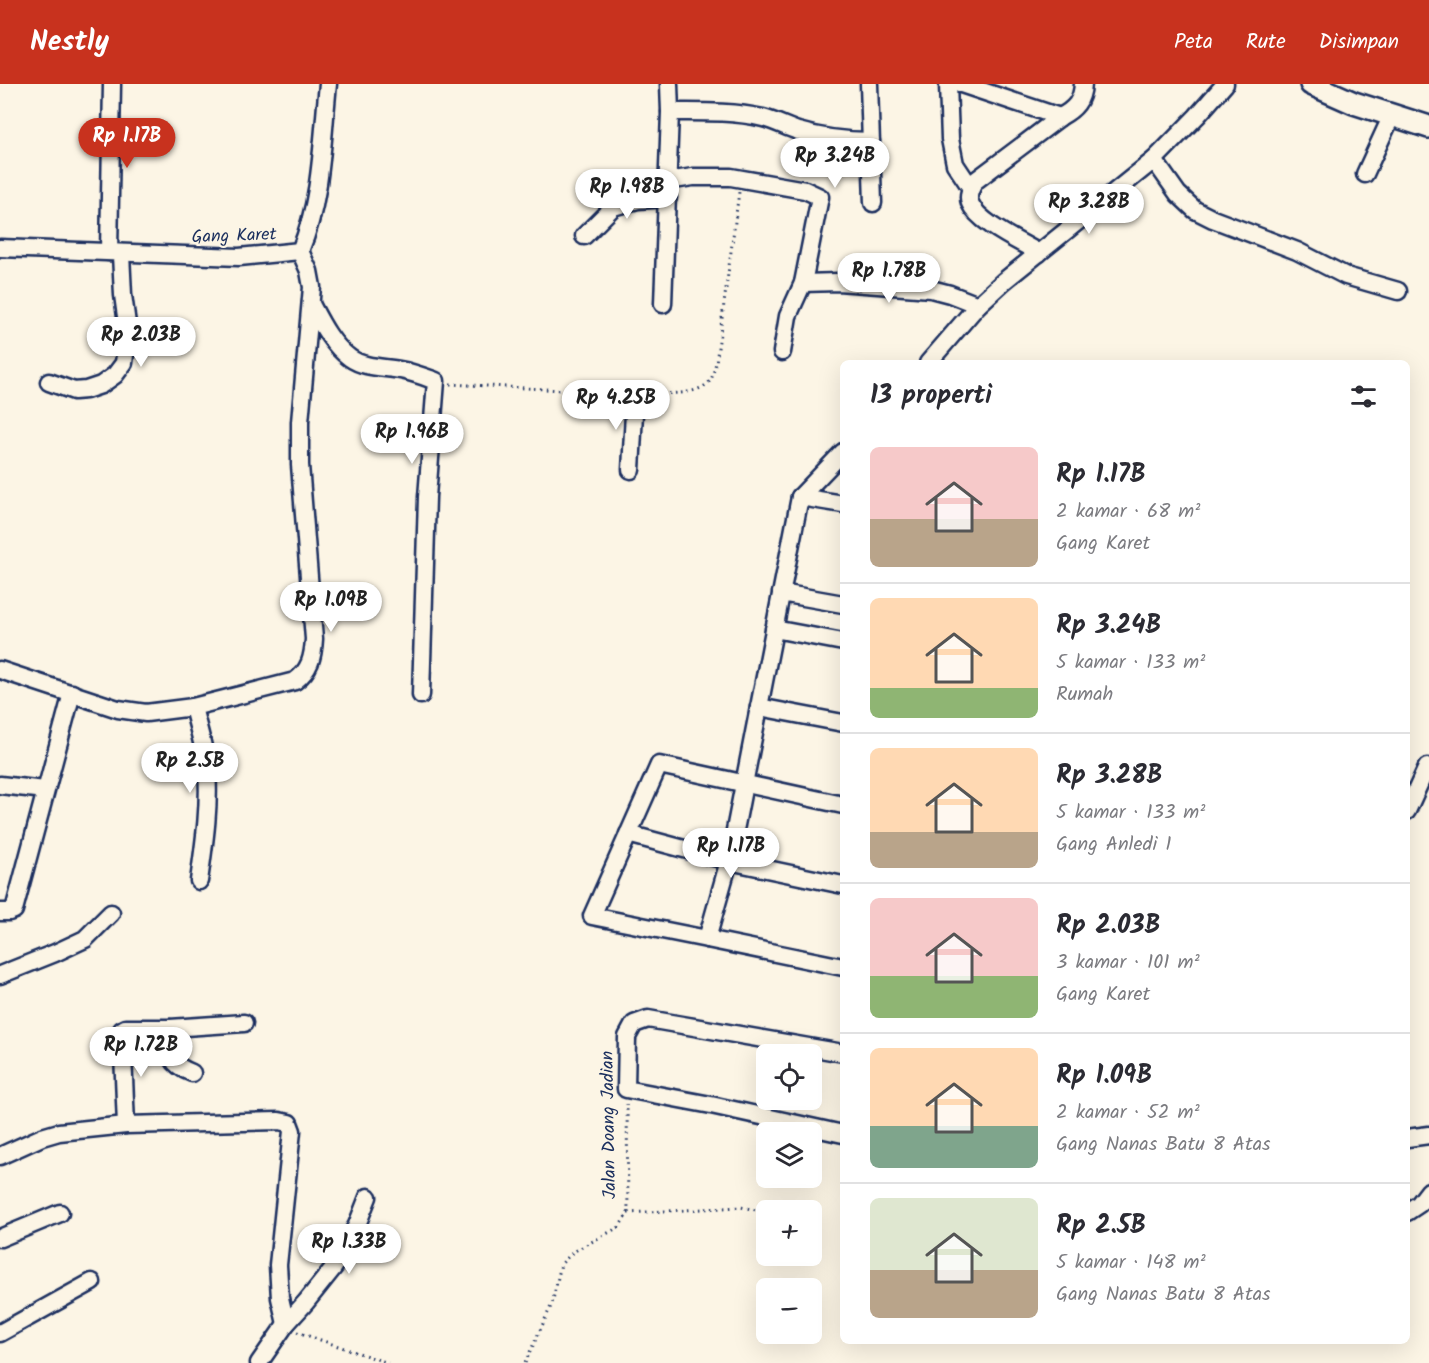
<!DOCTYPE html>
<html lang="id">
<meta charset="utf-8">
<style>
:root{--surface:#fff;--page:#f2f2f3;--text:#2b2b33;--muted:#7c7c81;--line:#e1e1e2;--accent:#c8321e}
body{margin:0;font-family:Kalam,sans-serif;background:var(--page);color:var(--text);height:100vh;display:flex;flex-direction:column;font-size:22px;white-space:nowrap}
*{box-sizing:border-box;margin:0}
p{font-size:20px;color:var(--muted)}
.icon{flex:none;width:33px;height:33px;fill:none;stroke:currentColor;stroke-width:2;stroke-linecap:round;stroke-linejoin:round}
.map{position:relative;flex:1;overflow:hidden}
.sheet{position:absolute;left:840px;top:276px;width:570px;height:984px;display:flex;flex-direction:column;background:var(--surface);border-radius:9px;box-shadow:0 6px 24px #0002}
.sheet>*{flex:none}
.buttons{position:absolute;left:756px;top:960px;display:grid;gap:12px}
.buttons a{display:grid;place-items:center;width:66px;height:66px;border-radius:9px;background:var(--surface);box-shadow:0 6px 24px #0002;font-size:30px}
.price{position:absolute;translate:-50% -51px;padding:0 14px;border-radius:21px;background:#fff;color:#222;font-size:20px;line-height:39px;filter:drop-shadow(0 2px 3px #0008)}
.price::after{content:'';position:absolute;left:50%;top:36px;width:18px;height:14px;margin-left:-9px;background:inherit;clip-path:polygon(0 0,100% 0,50% 100%)}
.price.current{background:var(--accent);color:#fff}
ul{padding:0;list-style:none}
li{display:flex;align-items:center;gap:18px;height:150px;padding:0 30px}
li+li{border-top:2px solid var(--line)}
li span{display:grid;place-items:center;flex:none;width:168px;height:120px;border-radius:9px;color:#555}
li>.icon{margin-inline-start:auto}
span .icon{width:72px;height:72px;fill:#fffc;stroke-width:1}
li b{font-size:26px}
h2{display:flex;justify-content:space-between;align-items:center;height:72px;padding:0 30px;font-size:26px}
header{display:flex;align-items:center;gap:36px;box-sizing:border-box;height:84px;padding:0 30px;background:var(--accent);color:#fff}
header strong{font-size:28px}
nav{display:flex;gap:33px;margin-inline-start:auto;font-size:21px}
.map>svg:first-child{display:block}
.lines{fill:none;stroke-linecap:round;stroke-linejoin:round}
.minor-casing{stroke:#1b2f5e;stroke-width:21}
.tertiary-casing{stroke:#1b2f5e;stroke-width:26}
.path{stroke:#1b2f5e;stroke-width:3;stroke-dasharray:1.5 4.5;stroke-linecap:butt}
.minor{stroke:#fcf5e5;stroke-width:16}
.tertiary{stroke:#fcf5e5;stroke-width:21}
.labels{text-anchor:middle;stroke-width:4.5;stroke-linejoin:round;paint-order:stroke}
.street-label{font-size:18px;fill:#1b2f5e;stroke:#fcf5e5}
</style>
<header>
<strong>Nestly</strong>
<nav><a>Peta</a><a>Rute</a><a>Disimpan</a></nav>
</header>
<div class="map">
<svg width="1429" height="1279" viewBox="0 0 1429 1279">
<rect width="100%" height="100%" fill="#fcf5e5"/>
<filter id="ink" filterUnits="userSpaceOnUse"><feTurbulence type="fractalNoise" baseFrequency=".0167" numOctaves="2"/><feDisplacementMap in="SourceGraphic" scale="12" xChannelSelector="R" yChannelSelector="G"/><feConvolveMatrix kernelMatrix="1 2 1 2 8 2 1 2 1" color-interpolation-filters="sRGB"/></filter>
<g filter="url(#ink)">
<g class="lines">
<defs>
<g id="minor">
<polyline points="869,0 873,119"/>
<polyline points="948,0 950,55 955,80 971,104"/>
<polyline points="961,0 1060,33"/>
<path d="M670 28C701 28 733 27 763 34 775 37 786 43 798 47 821 54 847 57 871 57"/>
<polyline points="1154,76 1178,110 1195,126 1213,135 1297,167 1346,192 1398,207"/>
<polyline points="1365,90 1392,31"/>
<polyline points="668,97 693,93 731,93 805,106 820,113 803,199 788,232 782,268"/>
<polyline points="584,152 613,123 638,116 668,114"/>
<path d="M0 164 239 173 300 167C322 115 322 56 328 0"/>
<polyline points="109,168 112,0"/>
<path d="M1039 169C1021 158 978 139 970 119 967 111 971 104 975 97L1060 33C1075 25 1082 17 1083 0"/>
<polyline points="803,199 838,198 931,205 950,210 978,221"/>
<path d="M311 220C321 239 332 261 350 274 364 284 384 283 400 286 412 288 425 293 436 297L427 413 421 611"/>
<polyline points="663,220 670,28 669,0"/>
<polyline points="928,279 978,221 1004,197 1154,76 1197,32 1225,0"/>
<polyline points="49,298 74,307 86,306 101,301 115,291 124,279 128,247 123,211 121,170"/>
<polyline points="631,386 635,310"/>
<polyline points="800,413 729,777 707,855 843,883"/>
<polyline points="800,413 843,368"/>
<polyline points="800,413 843,420"/>
<polyline points="781,509 843,520"/>
<polyline points="774,545 843,558"/>
<path d="M0 586 118 625 146 629 193 623 295 597C310 586 313 573 314 555L300 381V338L312 203 309 187 300 167"/>
<path d="M193 623C198 644 205 665 207 686 210 723 204 761 199 797"/>
<polyline points="759,623 843,639"/>
<polyline points="0,701 45,706"/>
<polyline points="1407,727 1427,683"/>
<polyline points="628,750 729,777 843,801"/>
<polyline points="0,828 9,828 14,826 72,609"/>
<polyline points="707,855 592,832 659,681 843,721"/>
<polyline points="0,891 55,869 85,855 111,829"/>
<path d="M170 944C171 968 166 979 192 989"/>
<polyline points="843,969 648,935 634,940 627,953 626,1005 711,1021 843,1050"/>
<polyline points="126,1041 122,946 125,944 170,944 244,939"/>
<polyline points="1407,1054 1429,1051"/>
<polyline points="0,1072 42,1053 59,1048 126,1041 279,1037 289,1039 292,1047 278,1181 280,1214 286,1240"/>
<polyline points="1407,1128 1419,1120 1429,1107"/>
<polyline points="0,1154 60,1129"/>
<polyline points="0,1249 92,1198"/>
<polyline points="259,1279 286,1240 306,1218 334,1183 357,1141 368,1113"/>
</g>
<polyline id="tertiary" points="1311,0 1354,19 1429,43"/>
</defs>
<use href="#minor" class="minor-casing"/>
<use href="#tertiary" class="tertiary-casing"/>
<g class="path">
<polyline points="450,300 620,309"/>
<path d="M651 310C669 309 697 312 710 297 713 293 714 285 716 279L739 108"/>
<polyline points="628,1129 741,1123 756,1126 766,1133"/>
<polyline points="297,1248 388,1279"/>
<polyline points="525,1279 552,1220 561,1180 573,1168 619,1143 628,1129 627,1020"/>
</g>
<use href="#minor" class="minor"/>
<use href="#tertiary" class="tertiary"/>
</g>
</g>
<g class="labels">
<g class="street-label">
<text transform="translate(234 151) rotate(-2)" y="6">Gang Karet</text>
<text transform="translate(608 1041) rotate(-91)" y="6">Jalan Doang Jadian</text>
</g>
</g>
</svg>
<div class="buttons">
<a><svg class="icon" aria-label="locate" viewBox="0 0 24 24"><circle cx="12" cy="12" r="6"/><path d="M12 2v4M12 18v4M2 12h4M18 12h4"/></svg></a>
<a><svg class="icon" aria-label="layers" viewBox="0 0 24 24"><path d="M12 4l9 5-9 5-9-5zM3 14l9 5 9-5"/></svg></a>
<a>+</a>
<a>−</a>
</div>
<b class="price current" style="left:127px;top:85px">Rp 1.17B</b>
<b class="price" style="left:835px;top:105px">Rp 3.24B</b>
<b class="price" style="left:627px;top:136px">Rp 1.98B</b>
<b class="price" style="left:1089px;top:151px">Rp 3.28B</b>
<b class="price" style="left:889px;top:220px">Rp 1.78B</b>
<b class="price" style="left:141px;top:284px">Rp 2.03B</b>
<b class="price" style="left:616px;top:347px">Rp 4.25B</b>
<b class="price" style="left:412px;top:381px">Rp 1.96B</b>
<b class="price" style="left:331px;top:549px">Rp 1.09B</b>
<b class="price" style="left:190px;top:710px">Rp 2.5B</b>
<b class="price" style="left:731px;top:795px">Rp 1.17B</b>
<b class="price" style="left:141px;top:994px">Rp 1.72B</b>
<b class="price" style="left:349px;top:1191px">Rp 1.33B</b>
<section class="sheet">
<h2>13 properti<svg class="icon" aria-label="filters" viewBox="0 0 24 24"><path d="M4 7h16M4 17h16"/><circle cx="9" cy="7" r="2"/><circle cx="15" cy="17" r="2"/></svg></h2>
<ul>
<li><span style="background:linear-gradient(#f6c9c9 60%,#b9a48a 0)"><svg class="icon" aria-label="home" viewBox="0 0 24 24"><path d="M3 11l9-7 9 7M6 9v11h12V9"/></svg></span><div><b>Rp 1.17B</b><p>2 kamar · 68 m²</p><p>Gang Karet</p></div></li>
<li><span style="background:linear-gradient(#ffd9b3 75%,#8fb573 0)"><svg class="icon" aria-label="home" viewBox="0 0 24 24"><path d="M3 11l9-7 9 7M6 9v11h12V9"/></svg></span><div><b>Rp 3.24B</b><p>5 kamar · 133 m²</p><p>Rumah</p></div></li>
<li><span style="background:linear-gradient(#ffd9b3 70%,#b9a48a 0)"><svg class="icon" aria-label="home" viewBox="0 0 24 24"><path d="M3 11l9-7 9 7M6 9v11h12V9"/></svg></span><div><b>Rp 3.28B</b><p>5 kamar · 133 m²</p><p>Gang Anledi 1</p></div></li>
<li><span style="background:linear-gradient(#f6c9c9 65%,#8fb573 0)"><svg class="icon" aria-label="home" viewBox="0 0 24 24"><path d="M3 11l9-7 9 7M6 9v11h12V9"/></svg></span><div><b>Rp 2.03B</b><p>3 kamar · 101 m²</p><p>Gang Karet</p></div></li>
<li><span style="background:linear-gradient(#ffd9b3 65%,#7fa58c 0)"><svg class="icon" aria-label="home" viewBox="0 0 24 24"><path d="M3 11l9-7 9 7M6 9v11h12V9"/></svg></span><div><b>Rp 1.09B</b><p>2 kamar · 52 m²</p><p>Gang Nanas Batu 8 Atas</p></div></li>
<li><span style="background:linear-gradient(#dfe7d0 60%,#b9a48a 0)"><svg class="icon" aria-label="home" viewBox="0 0 24 24"><path d="M3 11l9-7 9 7M6 9v11h12V9"/></svg></span><div><b>Rp 2.5B</b><p>5 kamar · 148 m²</p><p>Gang Nanas Batu 8 Atas</p></div></li>
</ul>
</section>
</div>
